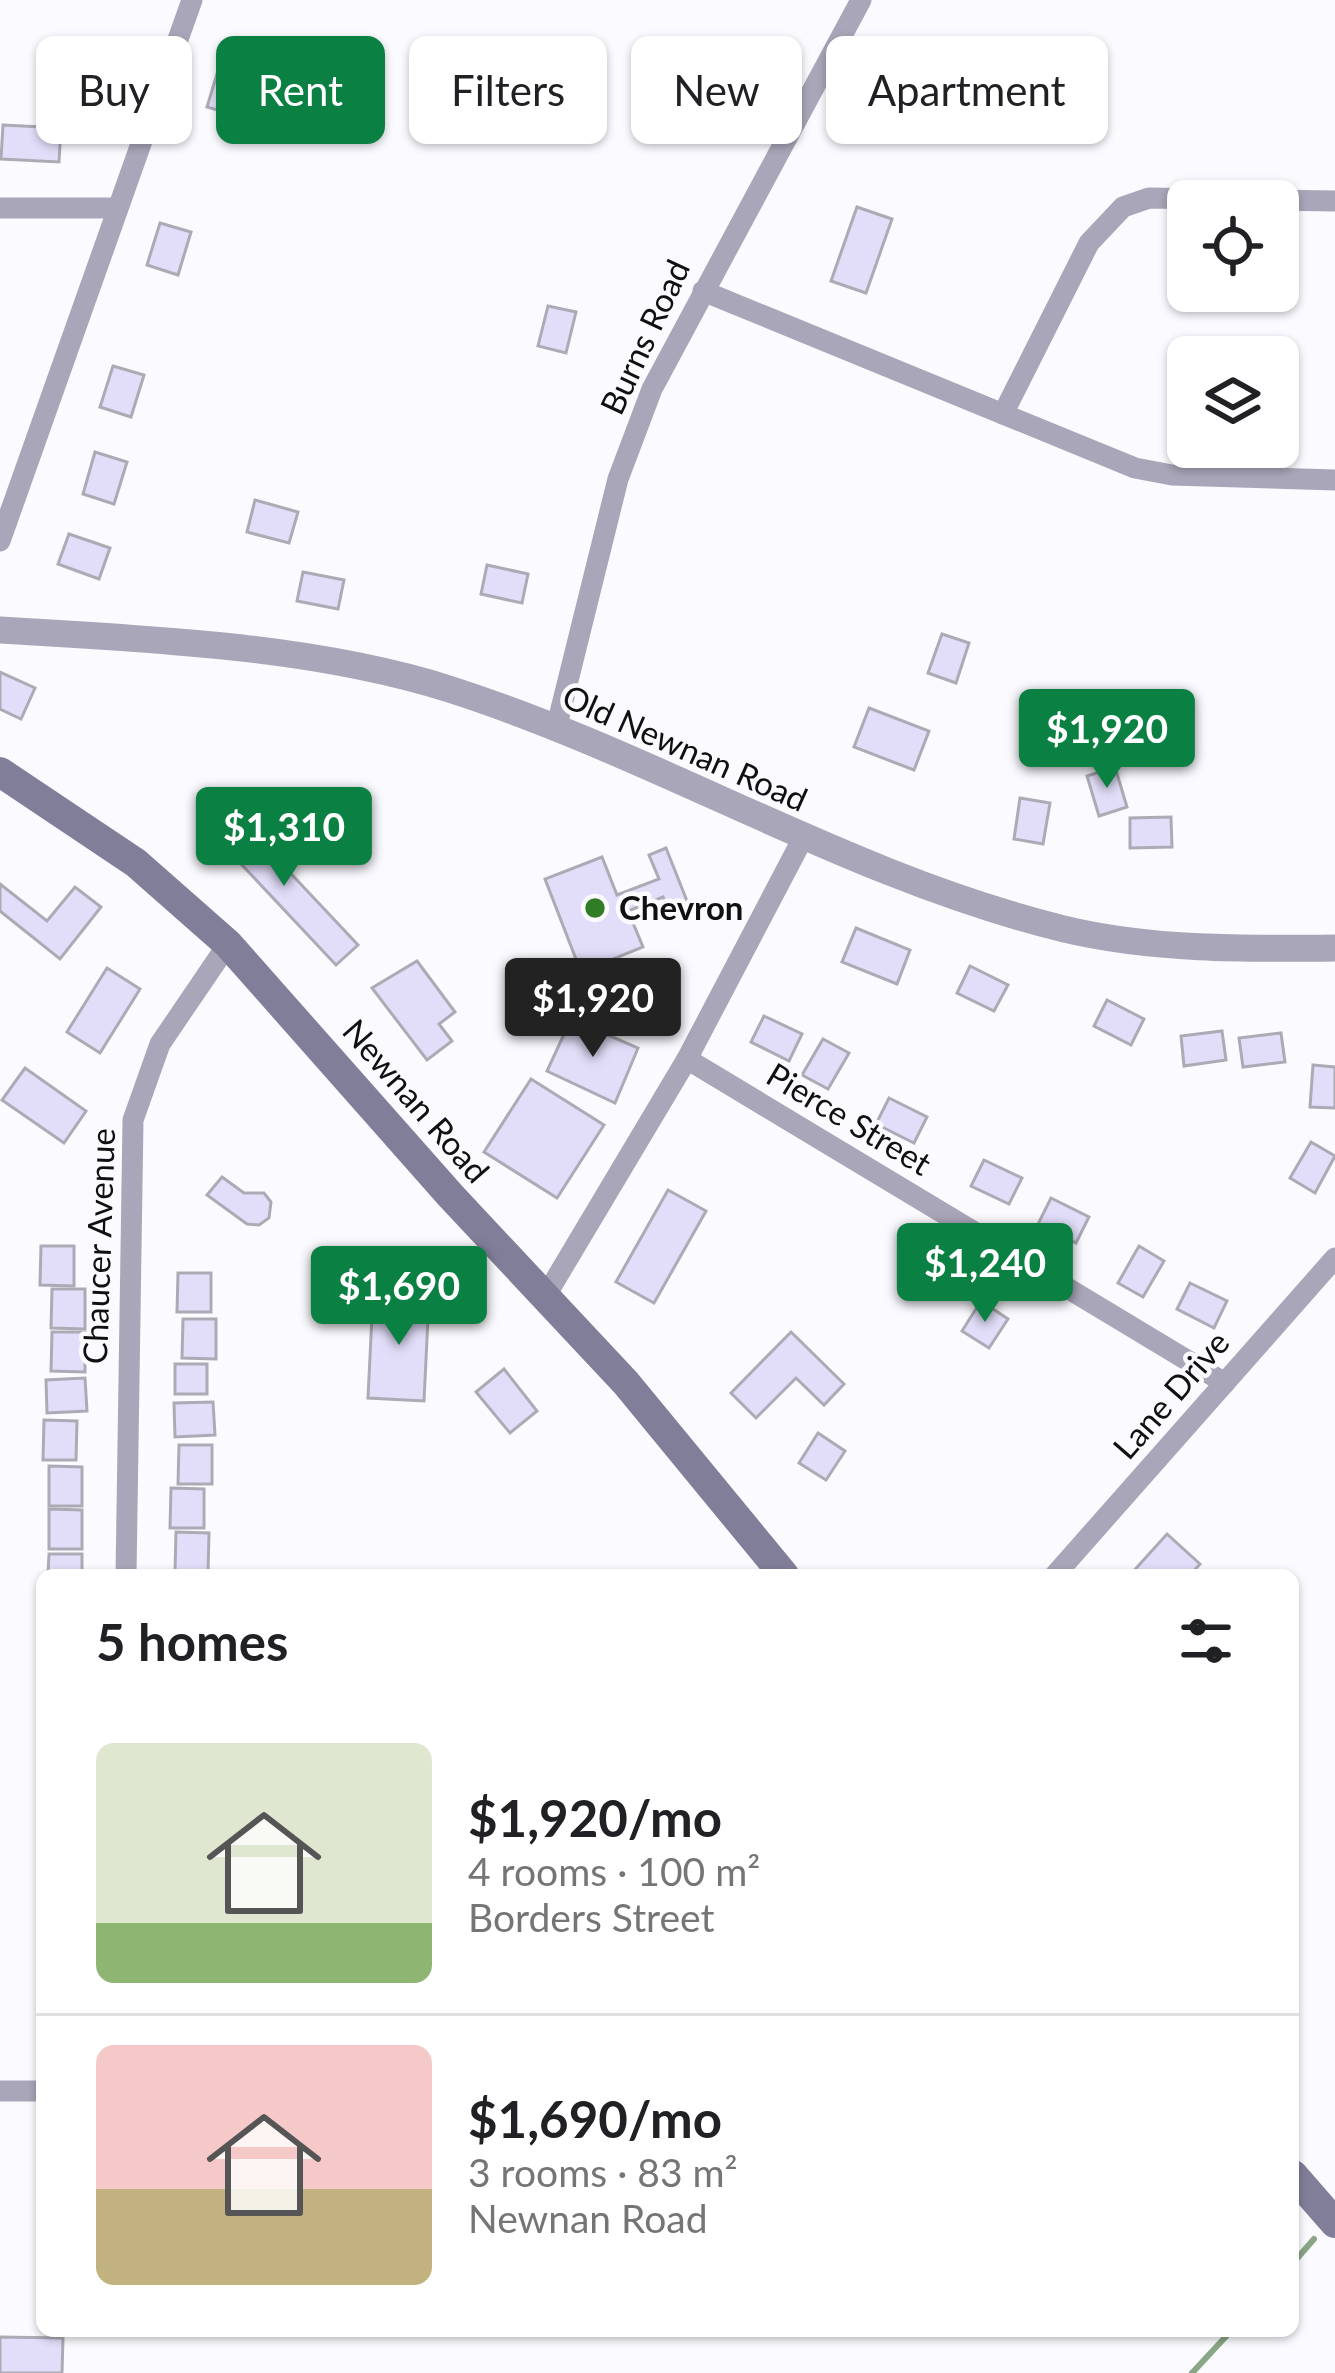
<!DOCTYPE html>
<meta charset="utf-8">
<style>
:root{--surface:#fff;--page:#f2f2f2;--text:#202124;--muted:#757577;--line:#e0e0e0;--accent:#0b8043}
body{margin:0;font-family:Lato,sans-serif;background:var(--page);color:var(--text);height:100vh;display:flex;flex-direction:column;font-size:45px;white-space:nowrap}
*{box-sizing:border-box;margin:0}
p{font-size:39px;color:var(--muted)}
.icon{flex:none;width:66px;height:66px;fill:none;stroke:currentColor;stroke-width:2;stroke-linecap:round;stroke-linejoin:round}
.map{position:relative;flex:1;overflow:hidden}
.drawer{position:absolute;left:36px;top:1569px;width:1263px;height:768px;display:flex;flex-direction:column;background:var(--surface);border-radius:18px;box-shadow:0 3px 9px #0004}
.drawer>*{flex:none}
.guide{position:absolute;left:36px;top:36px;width:1263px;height:108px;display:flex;gap:24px}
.controls{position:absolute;left:1167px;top:180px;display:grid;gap:24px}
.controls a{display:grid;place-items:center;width:132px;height:132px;border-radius:18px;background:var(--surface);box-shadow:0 3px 9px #0004;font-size:60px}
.price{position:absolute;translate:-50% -102px;padding:0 27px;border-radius:12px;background:var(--accent);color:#fff;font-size:39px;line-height:78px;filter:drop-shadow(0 3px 6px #0008)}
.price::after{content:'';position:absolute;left:50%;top:72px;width:36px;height:27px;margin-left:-18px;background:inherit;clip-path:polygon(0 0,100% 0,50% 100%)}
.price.selected{background:#222;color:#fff}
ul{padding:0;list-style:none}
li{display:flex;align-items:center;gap:36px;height:300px;padding:0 60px}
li+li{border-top:3px solid var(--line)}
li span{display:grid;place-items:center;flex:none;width:336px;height:240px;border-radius:18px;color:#555}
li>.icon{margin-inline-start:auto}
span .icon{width:144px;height:144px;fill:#fffc;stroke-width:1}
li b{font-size:51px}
h2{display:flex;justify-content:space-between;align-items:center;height:144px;padding:0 60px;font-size:51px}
.tag{padding:0 42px;border-radius:18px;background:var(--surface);box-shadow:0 3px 9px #0004;font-size:42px;line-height:108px}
.tag.selected{background:var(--accent);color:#fff}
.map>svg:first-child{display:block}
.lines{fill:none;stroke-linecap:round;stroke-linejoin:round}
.stream{stroke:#89a784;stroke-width:6}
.building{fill:#e2def9;stroke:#acabb5;stroke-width:3}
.minor{stroke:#a9a6b9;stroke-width:21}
.tertiary{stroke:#a9a6b9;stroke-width:27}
.secondary{stroke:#817e99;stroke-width:30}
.poi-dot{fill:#317d25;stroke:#fbfaff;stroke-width:4.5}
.labels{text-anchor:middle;stroke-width:9;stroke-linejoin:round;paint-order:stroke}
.street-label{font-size:33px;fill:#101013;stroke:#fbfaff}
.poi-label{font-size:33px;font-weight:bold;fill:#101013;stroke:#fbfaff;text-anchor:start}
</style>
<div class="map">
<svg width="1335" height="2373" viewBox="0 0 1335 2373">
<rect width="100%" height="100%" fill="#fbfaff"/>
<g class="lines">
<g class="stream">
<polyline points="1293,2263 1314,2239"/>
<polyline points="1192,2373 1231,2331"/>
</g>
</g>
<g class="building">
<polygon points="220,64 251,74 238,116 207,107"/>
<polygon points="3,125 61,128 59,162 1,159"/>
<polygon points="857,207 892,219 866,293 831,281"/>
<polygon points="160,223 191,232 178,275 147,265"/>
<polygon points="548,306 576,312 566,353 538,346"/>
<polygon points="113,366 144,375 131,417 100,407"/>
<polygon points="95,452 127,462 114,504 83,494"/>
<polygon points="255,500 298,512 289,543 247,532"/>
<polygon points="69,534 110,548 99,579 58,564"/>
<polygon points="487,565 528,574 522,603 481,594"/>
<polygon points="303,572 344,580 338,609 297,601"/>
<polygon points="942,634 969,643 956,683 928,673"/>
<polygon points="0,672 35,688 21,719 0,709"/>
<polygon points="869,708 929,731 914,770 854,747"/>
<polygon points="1115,767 1127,807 1099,816 1087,776"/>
<polygon points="1020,798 1050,803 1043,844 1014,839"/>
<polygon points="233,812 358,945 336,965 211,832"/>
<polygon points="1171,817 1172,847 1130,848 1130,818"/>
<polygon points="666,848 689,906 670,914 663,897 628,911 643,947 581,972 545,879 602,857 617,895 659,879 649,855"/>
<polygon points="0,884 47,921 75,887 101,907 60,959 0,911"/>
<polygon points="856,928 910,950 897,984 842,962"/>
<polygon points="417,961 455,1012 439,1024 452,1041 427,1060 372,988"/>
<polygon points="970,966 1008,985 994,1011 957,993"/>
<polygon points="107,968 140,989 100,1053 67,1032"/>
<polygon points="1107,1000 1144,1019 1131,1045 1094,1026"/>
<polygon points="764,1016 802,1034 789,1061 751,1042"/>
<polygon points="571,1019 638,1048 615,1103 547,1071"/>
<polygon points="1222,1031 1226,1060 1184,1066 1181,1036"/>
<polygon points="1281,1033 1285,1062 1243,1067 1239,1038"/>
<polygon points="823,1039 849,1053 828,1089 802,1075"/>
<polygon points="1313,1065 1335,1067 1335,1108 1310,1107"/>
<polygon points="25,1068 86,1111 64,1143 2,1100"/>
<polygon points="531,1079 604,1125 557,1198 484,1152"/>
<polygon points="889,1098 927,1117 914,1143 876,1124"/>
<polygon points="1311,1142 1335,1156 1315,1193 1290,1178"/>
<polygon points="984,1160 1022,1178 1009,1204 971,1186"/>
<polygon points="222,1177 244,1193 264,1193 271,1202 269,1218 259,1225 247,1224 207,1195"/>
<polygon points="668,1190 706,1211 654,1303 616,1282"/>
<polygon points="1051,1198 1089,1217 1076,1243 1038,1224"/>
<polygon points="41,1246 74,1246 74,1286 40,1285"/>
<polygon points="1139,1246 1164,1261 1143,1297 1118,1283"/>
<polygon points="178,1273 211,1273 211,1312 177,1312"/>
<polygon points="1190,1283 1227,1301 1214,1328 1177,1309"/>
<polygon points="52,1289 85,1289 85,1329 51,1328"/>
<polygon points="373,1295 429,1297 424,1401 368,1398"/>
<polygon points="981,1301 1008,1319 989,1348 962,1331"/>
<polygon points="183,1319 216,1319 216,1359 182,1358"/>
<polygon points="52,1332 85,1332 85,1372 51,1371"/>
<polygon points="791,1332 844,1384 824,1405 796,1378 756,1418 731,1393"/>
<rect x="175" y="1364" width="32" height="30"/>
<polygon points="504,1369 537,1411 510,1433 476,1392"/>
<polygon points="85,1378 87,1411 47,1413 46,1380"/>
<polygon points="213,1402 215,1435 175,1437 174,1403"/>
<polygon points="44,1420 77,1421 76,1460 43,1460"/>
<polygon points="818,1433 845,1451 826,1480 799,1463"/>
<polygon points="179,1445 212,1445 212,1484 178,1484"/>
<polygon points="49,1466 82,1467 82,1506 49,1506"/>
<polygon points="171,1488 204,1489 204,1528 170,1528"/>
<polygon points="49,1509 82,1510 82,1549 49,1549"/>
<polygon points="176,1532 209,1533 208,1572 175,1572"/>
<polygon points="1167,1534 1200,1564 1190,1575 1130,1575"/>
<polygon points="49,1554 82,1554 82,1575 48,1575"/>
<polygon points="0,2337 63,2338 62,2373 0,2373"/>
</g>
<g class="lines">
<g class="minor">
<polyline points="0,208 110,208 114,215"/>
<polyline points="703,291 1135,468 1172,475 1335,480"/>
<polyline points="1003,414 1089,243 1123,207 1149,198 1335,201"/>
<polyline points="0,541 192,0"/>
<polyline points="556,729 618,479 652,389 861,0"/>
<polyline points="687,1059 1225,1383"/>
<polyline points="545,1297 687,1059 803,838"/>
<polyline points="126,1575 133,1120 160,1044 228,944"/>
<polyline points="1055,1575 1335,1258"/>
<polyline points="0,2091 42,2091"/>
</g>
<path class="tertiary" d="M0 630C145 639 310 645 449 689 659 756 848 876 1064 929 1151 950 1247 949 1335 948"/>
<g class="secondary">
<polyline points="0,772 136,863 228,944 450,1195 626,1383 784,1575"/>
<polyline points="1293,2175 1335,2223"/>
</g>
</g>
<circle class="poi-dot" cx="595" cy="908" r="12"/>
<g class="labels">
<g class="street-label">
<text transform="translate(645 337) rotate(-65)" y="12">Burns Road</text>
<text transform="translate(685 748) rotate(24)" y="12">Old Newnan Road</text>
<text transform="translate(416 1101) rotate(49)" y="12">Newnan Road</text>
<text transform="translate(849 1119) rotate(31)" y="12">Pierce Street</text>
<text transform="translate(99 1246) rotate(-88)" y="12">Chaucer Avenue</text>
<text transform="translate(1171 1395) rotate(-49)" y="12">Lane Drive</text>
</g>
<g class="poi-label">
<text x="619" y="920">Chevron</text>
</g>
</g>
</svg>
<div class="controls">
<a><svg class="icon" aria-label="locate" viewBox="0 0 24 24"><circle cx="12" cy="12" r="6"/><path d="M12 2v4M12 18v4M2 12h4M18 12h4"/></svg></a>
<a><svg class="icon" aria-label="layers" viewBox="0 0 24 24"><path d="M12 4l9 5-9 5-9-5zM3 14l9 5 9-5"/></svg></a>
</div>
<b class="price" style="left:1107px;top:791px">$1,920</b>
<b class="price" style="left:284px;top:889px">$1,310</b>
<b class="price selected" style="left:593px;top:1060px">$1,920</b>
<b class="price" style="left:985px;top:1325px">$1,240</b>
<b class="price" style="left:399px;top:1348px">$1,690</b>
<div class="guide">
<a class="tag">Buy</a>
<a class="tag selected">Rent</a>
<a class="tag">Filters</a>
<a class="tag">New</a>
<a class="tag">Apartment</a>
</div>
<section class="drawer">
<h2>5 homes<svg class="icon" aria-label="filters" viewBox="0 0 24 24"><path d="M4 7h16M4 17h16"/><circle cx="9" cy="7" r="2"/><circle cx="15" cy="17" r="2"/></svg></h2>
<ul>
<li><span style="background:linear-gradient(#dfe7d0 75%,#8fb573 0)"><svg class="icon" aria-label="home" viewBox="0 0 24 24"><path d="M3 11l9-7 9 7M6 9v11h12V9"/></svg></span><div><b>$1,920/mo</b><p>4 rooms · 100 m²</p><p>Borders Street</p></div></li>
<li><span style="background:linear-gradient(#f6c9c9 60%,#c2b280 0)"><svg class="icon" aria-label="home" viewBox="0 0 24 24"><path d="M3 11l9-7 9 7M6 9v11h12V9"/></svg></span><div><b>$1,690/mo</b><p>3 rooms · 83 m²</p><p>Newnan Road</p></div></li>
</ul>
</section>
</div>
